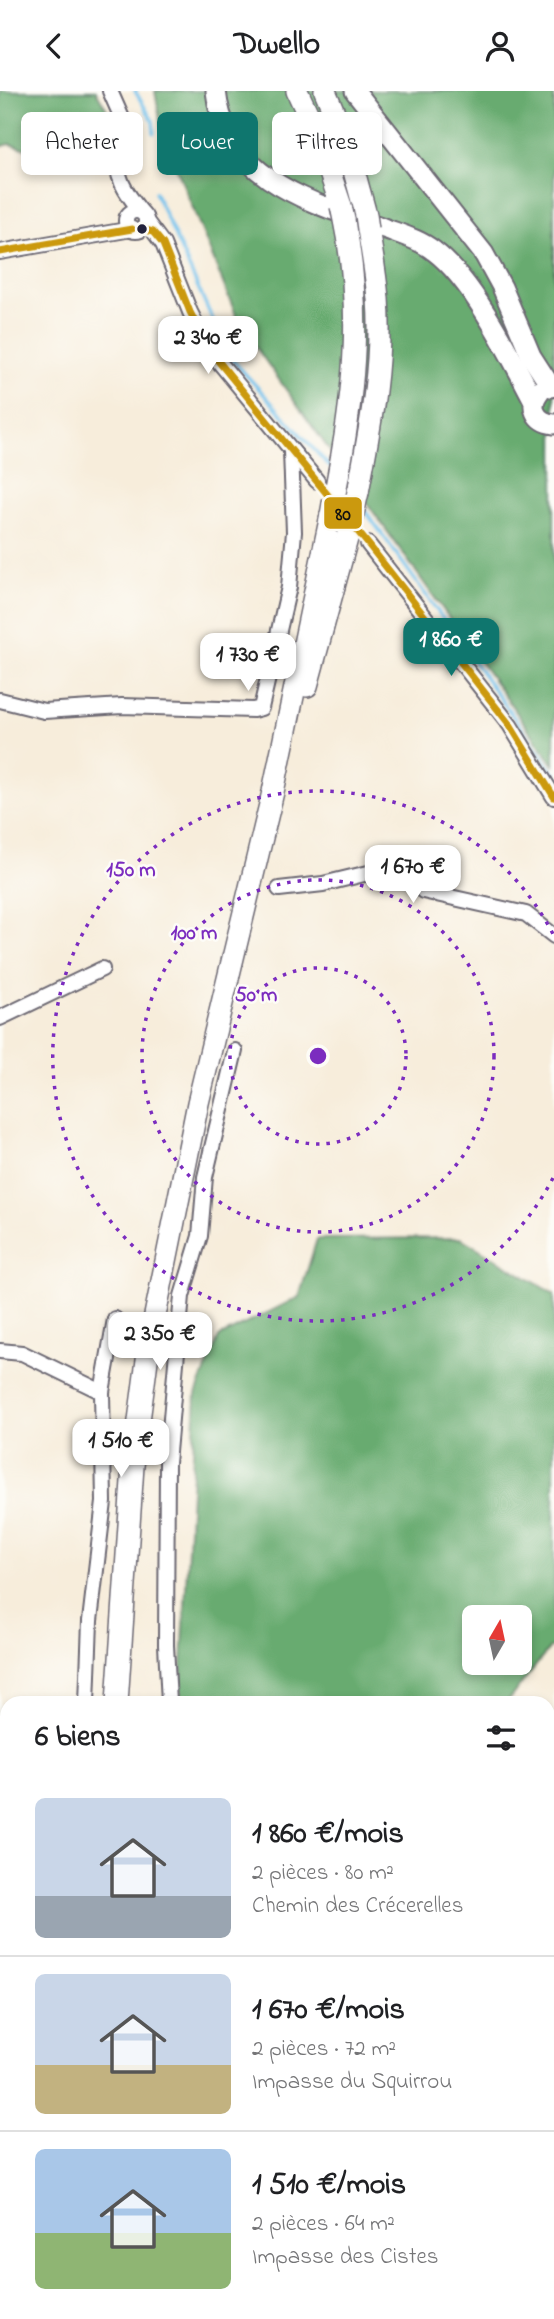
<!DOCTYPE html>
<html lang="fr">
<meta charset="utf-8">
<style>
:root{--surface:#fff;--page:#f6f6f6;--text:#202124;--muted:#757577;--line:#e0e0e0;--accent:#0f766e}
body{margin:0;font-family:"Indie Flower",sans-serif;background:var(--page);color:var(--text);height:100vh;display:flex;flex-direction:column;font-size:26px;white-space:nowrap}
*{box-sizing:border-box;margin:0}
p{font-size:23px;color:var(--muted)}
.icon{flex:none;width:38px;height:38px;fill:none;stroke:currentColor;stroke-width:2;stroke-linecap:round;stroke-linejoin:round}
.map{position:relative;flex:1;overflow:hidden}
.side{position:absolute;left:0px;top:1605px;width:555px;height:625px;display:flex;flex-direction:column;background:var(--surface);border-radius:21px 21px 0 0;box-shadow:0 4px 10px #0003}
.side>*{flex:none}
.top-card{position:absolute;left:21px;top:21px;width:513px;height:63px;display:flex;gap:14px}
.needle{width:46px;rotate:9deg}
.controls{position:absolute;left:462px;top:1514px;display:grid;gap:14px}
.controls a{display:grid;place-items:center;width:70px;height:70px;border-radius:10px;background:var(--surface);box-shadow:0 4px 10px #0003;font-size:35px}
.price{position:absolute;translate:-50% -60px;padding:0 16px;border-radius:14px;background:#fff;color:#222;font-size:23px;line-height:46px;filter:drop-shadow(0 2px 4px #0008)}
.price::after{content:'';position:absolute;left:50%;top:42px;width:21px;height:16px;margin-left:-10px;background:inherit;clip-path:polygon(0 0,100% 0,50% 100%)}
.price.current{background:var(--accent);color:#fff}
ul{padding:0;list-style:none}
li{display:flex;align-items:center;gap:21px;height:175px;padding:0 35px}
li+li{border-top:2px solid var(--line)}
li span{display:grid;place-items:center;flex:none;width:196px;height:140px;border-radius:10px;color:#555}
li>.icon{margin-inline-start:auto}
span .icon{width:84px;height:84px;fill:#fffc;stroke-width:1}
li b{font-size:30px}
h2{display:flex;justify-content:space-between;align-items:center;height:84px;padding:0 35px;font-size:30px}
.chip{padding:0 24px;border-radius:10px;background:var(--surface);box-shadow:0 4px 10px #0003;font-size:24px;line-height:63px}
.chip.current{background:var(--accent);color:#fff}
header{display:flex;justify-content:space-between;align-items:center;height:91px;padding:0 35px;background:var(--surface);font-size:32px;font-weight:800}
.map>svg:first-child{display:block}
.forest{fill:#68ab6f;stroke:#456655;stroke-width:2;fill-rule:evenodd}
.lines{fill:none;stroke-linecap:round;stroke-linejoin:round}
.stream{stroke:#71c1ec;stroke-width:3.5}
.minor-casing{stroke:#6d6973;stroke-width:18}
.secondary-casing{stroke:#6d6973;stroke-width:23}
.primary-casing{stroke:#6d6973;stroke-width:24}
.minor{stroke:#fff;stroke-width:14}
.secondary{stroke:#fff;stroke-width:19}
.primary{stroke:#fff;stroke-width:21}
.primary-bridge-casing{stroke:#6d6973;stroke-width:24;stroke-linecap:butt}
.primary-bridge{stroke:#fff;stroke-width:21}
.bus-1-casing{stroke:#fdfcf7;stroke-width:12}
.bus-1{stroke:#cb990e;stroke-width:7}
.ring{fill:none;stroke:#7b2cbf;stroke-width:3.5;stroke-dasharray:3.5 7}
.bus-dot{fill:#22223b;stroke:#fdfcf7;stroke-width:2.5}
.centre{fill:#7b2cbf;stroke:#fdfcf7;stroke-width:3.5}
.ring-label{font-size:21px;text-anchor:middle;font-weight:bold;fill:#7b2cbf;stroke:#fdfcf7;stroke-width:5;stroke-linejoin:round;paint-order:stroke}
.line-badge{stroke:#fdfcf7;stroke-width:2.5}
.pale-badge-label{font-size:19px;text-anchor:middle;font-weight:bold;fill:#111}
</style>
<header><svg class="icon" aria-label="back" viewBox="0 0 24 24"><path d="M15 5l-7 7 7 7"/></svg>Dwello<svg class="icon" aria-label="person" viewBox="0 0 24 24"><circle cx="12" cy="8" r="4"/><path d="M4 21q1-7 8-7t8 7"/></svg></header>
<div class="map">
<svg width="554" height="2228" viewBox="0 0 554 2228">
<rect width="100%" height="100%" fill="#fdfcf7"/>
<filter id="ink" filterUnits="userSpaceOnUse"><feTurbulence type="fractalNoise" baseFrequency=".0143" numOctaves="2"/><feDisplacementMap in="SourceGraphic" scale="14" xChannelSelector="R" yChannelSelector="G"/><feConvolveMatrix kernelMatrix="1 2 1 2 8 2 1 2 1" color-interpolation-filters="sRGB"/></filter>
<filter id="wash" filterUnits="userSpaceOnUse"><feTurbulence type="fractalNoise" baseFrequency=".00686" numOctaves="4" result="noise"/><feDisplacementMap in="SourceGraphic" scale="28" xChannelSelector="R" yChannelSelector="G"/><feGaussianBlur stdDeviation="1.57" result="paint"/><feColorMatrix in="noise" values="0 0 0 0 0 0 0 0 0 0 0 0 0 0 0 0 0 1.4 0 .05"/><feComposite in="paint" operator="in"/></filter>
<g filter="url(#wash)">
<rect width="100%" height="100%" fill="#f7eddb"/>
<g class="forest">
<polygon points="0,0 96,0 109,22 63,69 10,53 0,56"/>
<polygon points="155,0 554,0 554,674 240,234 162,41"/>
<path d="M461 1147 554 1203V1556L550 1557 506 1612H180L196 1303 219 1246 299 1206 317 1148ZM520 1526V1572H474V1526Z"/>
</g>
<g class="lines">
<g class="stream">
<polyline points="135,0 153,30 154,42"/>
<polyline points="155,101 229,265 330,376"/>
<polyline points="364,418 554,682"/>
</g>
</g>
</g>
<g filter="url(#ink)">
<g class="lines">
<defs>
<g id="minor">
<polyline points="110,0 125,34 124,45"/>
<path d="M119 59C113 85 126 102 142 122"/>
<circle cx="136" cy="130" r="10"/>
<polyline points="146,130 163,153 190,221 210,260 317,390"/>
<polyline points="0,161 132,138"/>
<polyline points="368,453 510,634 554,706"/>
<polyline points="0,609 44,620 122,615 253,619 261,617 289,496 294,441 291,360"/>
<polyline points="279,798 323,793 389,777 403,780 423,800 526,823 554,845"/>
<polyline points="0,927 102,878"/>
<polyline points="0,1260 22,1262 102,1301 104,1411 90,1530 87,1612"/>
<polyline points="102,1301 115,1228"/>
<polyline points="169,1612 166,1554 167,1372 182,1205 200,1145 205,1086 235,960"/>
<polyline points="0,1853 7,1851"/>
<polyline points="548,1905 554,1907"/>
<polyline points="0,2103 6,2118 0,2153"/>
<polyline points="548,2214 554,2216"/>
<polyline points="137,2228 138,2222"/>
</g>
<g id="secondary">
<path d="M216 0C225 88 310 111 381 136 399 143 419 148 434 160 473 189 511 266 534 310"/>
<polyline points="355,0 484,163 502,196 531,265 551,296"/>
<path d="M540 300C528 315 535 331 554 333"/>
</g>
<g id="primary">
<polyline points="297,0 317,43 341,115"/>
<polyline points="325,0 345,47 366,124"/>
<path d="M339 380C355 295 362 214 344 129"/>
<path d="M358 401C370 337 383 273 378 208 376 184 372 161 368 138"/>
<polyline points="307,595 348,444"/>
<polyline points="117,1612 133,1375 149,1254 198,1012 273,701 331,424"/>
<polyline points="6,2228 20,2222"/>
<polyline points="100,2228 101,2222"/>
</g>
</defs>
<use href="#minor" class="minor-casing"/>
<use href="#secondary" class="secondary-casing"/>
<use href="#primary" class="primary-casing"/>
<use href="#minor" class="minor"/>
<use href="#secondary" class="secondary"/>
<use href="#primary" class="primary"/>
<defs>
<g id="primary-bridge">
<polyline points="341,115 344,129"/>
<polyline points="366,124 368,138"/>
<polyline points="331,424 339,380"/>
<polyline points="348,444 358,401"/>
</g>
</defs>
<use href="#primary-bridge" class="primary-bridge-casing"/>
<use href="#primary-bridge" class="primary-bridge"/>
<defs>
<g id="bus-1">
<polyline points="141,138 153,141 163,153 190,221 210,260 368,453 510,634 554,706"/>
<polyline points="0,161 132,138"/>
</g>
</defs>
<use href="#bus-1" class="bus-1-casing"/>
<use href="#bus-1" class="bus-1"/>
</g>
</g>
<g class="ring">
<circle cx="318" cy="965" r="88"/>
<circle cx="318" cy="965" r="176"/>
<path d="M553 1087A265 265 0 1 1 553 843"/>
</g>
<circle class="bus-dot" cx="142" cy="138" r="6"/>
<circle cx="318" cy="965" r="10" class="centre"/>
<g class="ring-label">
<text x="131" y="785">150 m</text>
<text x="194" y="848">100 m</text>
<text x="256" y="910">50 m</text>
</g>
<rect class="line-badge" x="323" y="405" width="40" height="34" rx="7" fill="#cb990e"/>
<g class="pale-badge-label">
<text x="343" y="429">80</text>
</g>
</svg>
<div class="controls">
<a><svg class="needle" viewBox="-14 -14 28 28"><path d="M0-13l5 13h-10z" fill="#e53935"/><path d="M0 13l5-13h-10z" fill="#757577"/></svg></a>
</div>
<b class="price" style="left:208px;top:285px">2 340 €</b>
<b class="price current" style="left:451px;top:587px">1 860 €</b>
<b class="price" style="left:248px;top:602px">1 730 €</b>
<b class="price" style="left:413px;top:814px">1 670 €</b>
<b class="price" style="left:160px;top:1281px">2 350 €</b>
<b class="price" style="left:121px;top:1388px">1 510 €</b>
<div class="top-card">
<a class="chip">Acheter</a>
<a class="chip current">Louer</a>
<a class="chip">Filtres</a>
</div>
<section class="side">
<h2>6 biens<svg class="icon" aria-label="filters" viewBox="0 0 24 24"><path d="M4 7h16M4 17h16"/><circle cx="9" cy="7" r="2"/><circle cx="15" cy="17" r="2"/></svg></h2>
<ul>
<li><span style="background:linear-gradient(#c9d6e8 70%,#9aa5b1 0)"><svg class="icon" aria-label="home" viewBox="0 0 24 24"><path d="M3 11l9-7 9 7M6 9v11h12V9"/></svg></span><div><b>1 860 €/mois</b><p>2 pièces · 80 m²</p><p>Chemin des Crécerelles</p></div></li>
<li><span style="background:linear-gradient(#c9d6e8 65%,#c2b280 0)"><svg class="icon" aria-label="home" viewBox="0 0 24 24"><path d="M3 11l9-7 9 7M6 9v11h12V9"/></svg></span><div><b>1 670 €/mois</b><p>2 pièces · 72 m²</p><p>Impasse du Squirrou</p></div></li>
<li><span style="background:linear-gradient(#a9c7e8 60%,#8fb573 0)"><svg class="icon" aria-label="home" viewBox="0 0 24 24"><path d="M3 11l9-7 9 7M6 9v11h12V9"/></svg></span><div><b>1 510 €/mois</b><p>2 pièces · 64 m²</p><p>Impasse des Cistes</p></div></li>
</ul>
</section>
</div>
